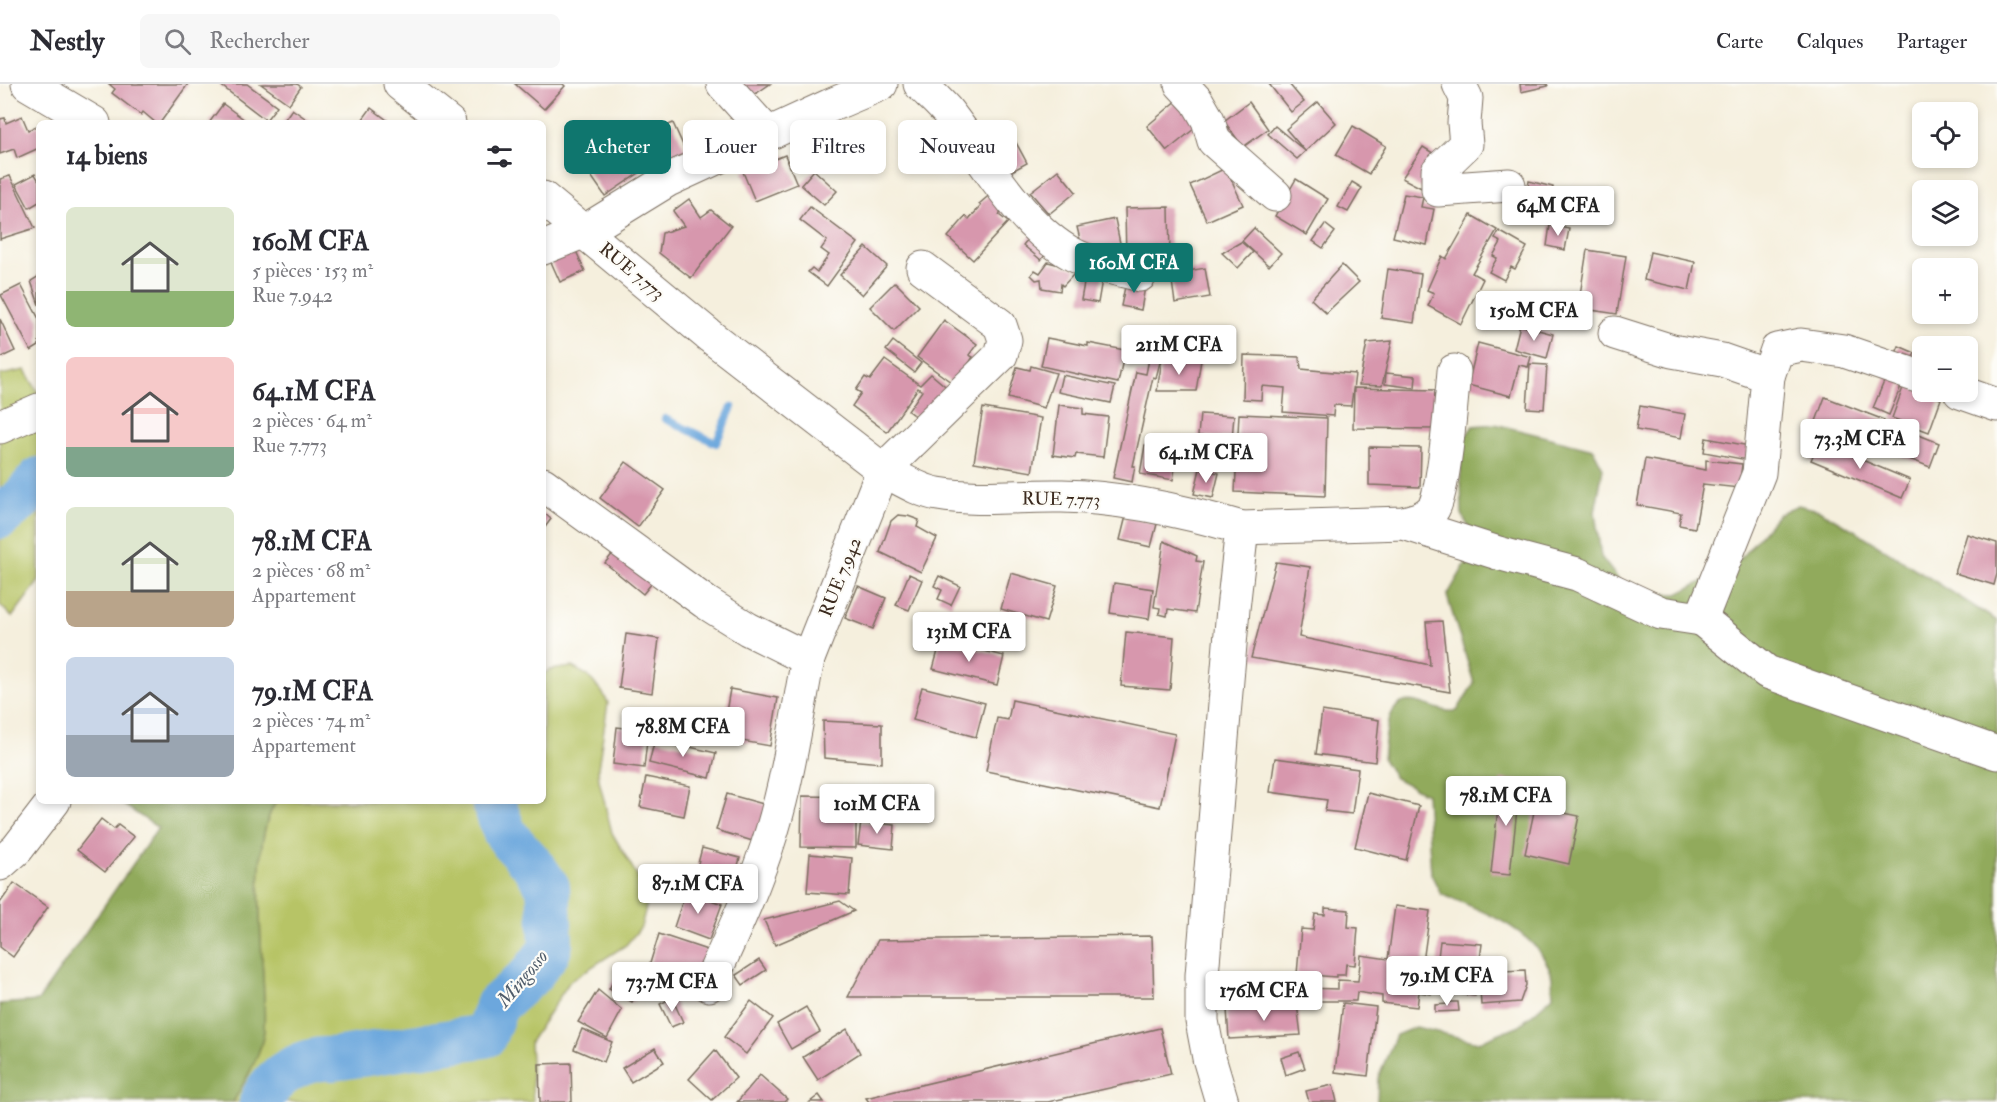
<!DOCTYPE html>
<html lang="fr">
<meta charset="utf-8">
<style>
:root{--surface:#fff;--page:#f7f7f7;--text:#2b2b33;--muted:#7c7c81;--line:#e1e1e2;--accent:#0f766e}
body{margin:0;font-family:"IM FELL Double Pica",serif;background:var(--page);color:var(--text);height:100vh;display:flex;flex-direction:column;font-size:22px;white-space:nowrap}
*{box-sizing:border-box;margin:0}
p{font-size:20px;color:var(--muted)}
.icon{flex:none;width:33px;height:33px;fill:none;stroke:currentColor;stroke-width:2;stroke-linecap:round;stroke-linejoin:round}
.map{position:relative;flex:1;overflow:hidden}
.sheet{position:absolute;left:36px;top:36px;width:510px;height:684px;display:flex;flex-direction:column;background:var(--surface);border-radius:9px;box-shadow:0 3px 9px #0003}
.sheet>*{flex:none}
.guide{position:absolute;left:564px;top:36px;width:570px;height:54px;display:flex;gap:12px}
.controls{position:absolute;left:1912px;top:18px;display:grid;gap:12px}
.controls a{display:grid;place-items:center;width:66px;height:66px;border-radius:9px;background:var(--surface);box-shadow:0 3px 9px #0003;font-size:30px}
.price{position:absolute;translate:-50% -51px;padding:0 14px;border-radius:6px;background:#fff;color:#222;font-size:20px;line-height:39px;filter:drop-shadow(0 2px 3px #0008)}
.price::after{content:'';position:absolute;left:50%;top:36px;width:18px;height:14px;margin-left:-9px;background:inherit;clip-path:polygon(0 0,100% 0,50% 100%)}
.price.on{background:var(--accent);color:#fff}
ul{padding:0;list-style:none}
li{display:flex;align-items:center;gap:18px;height:150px;padding:0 30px}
li span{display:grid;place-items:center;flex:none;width:168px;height:120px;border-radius:9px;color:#555}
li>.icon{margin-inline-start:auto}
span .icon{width:72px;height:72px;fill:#fffc;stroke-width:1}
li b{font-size:26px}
h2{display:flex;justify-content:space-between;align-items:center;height:72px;padding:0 30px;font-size:26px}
.chip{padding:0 21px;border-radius:9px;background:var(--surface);box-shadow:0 3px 9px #0003;font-size:21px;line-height:54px}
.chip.on{background:var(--accent);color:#fff}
header{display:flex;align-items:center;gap:36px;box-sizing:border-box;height:84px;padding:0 30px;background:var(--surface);border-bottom:2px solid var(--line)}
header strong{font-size:28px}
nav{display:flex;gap:33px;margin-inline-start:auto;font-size:21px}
.search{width:420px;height:54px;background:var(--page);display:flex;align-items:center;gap:15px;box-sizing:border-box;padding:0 21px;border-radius:9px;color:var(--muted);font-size:22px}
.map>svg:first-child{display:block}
.green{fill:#b7c466;stroke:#797742;stroke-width:1.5}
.forest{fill:#91aa5b;stroke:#666a3c;stroke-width:1.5}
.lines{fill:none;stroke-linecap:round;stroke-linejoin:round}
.stream{stroke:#6ca7dd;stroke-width:8}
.river{stroke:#6ca7dd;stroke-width:44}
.building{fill:#d797ad}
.minor-casing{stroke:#7c6f61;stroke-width:35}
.minor{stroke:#fff;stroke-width:33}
.labels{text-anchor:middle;stroke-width:4.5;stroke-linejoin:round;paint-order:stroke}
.street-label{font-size:18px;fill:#3b2a1e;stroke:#fdfcf7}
.water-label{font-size:20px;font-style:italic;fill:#4f5c6a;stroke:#fdfcf7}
</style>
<header>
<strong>Nestly</strong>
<div class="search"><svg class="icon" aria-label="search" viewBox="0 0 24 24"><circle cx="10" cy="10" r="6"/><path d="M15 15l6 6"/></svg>Rechercher</div>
<nav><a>Carte</a><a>Calques</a><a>Partager</a></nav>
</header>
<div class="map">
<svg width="1997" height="1018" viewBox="0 0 1997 1018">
<rect width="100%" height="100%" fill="#fdfcf7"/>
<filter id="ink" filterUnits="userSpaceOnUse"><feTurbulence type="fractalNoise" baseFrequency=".0167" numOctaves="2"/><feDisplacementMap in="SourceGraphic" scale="12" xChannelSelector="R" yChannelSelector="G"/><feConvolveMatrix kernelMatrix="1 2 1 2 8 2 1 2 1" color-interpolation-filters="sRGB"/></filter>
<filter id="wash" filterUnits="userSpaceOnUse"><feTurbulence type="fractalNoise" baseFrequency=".008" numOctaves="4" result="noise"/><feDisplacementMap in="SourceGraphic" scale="24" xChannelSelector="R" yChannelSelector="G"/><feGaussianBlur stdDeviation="1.35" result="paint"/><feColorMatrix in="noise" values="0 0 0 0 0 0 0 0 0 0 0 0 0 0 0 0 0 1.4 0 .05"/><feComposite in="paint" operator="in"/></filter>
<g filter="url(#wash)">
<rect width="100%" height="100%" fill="#f5efdd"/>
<g class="green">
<polygon points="25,286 39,310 39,497 12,533 0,521 0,291"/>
<path d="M572 583 587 591 602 608 608 619 598 684 599 696 612 749 645 805 648 815 641 843 626 861 570 897 530 958 533 1018H233C244 999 262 969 264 947 268 890 244 761 277 717H543V590L550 586Z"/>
</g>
<g class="forest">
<path d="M1495 340 1593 365 1603 384 1595 428 1601 473 1622 500 1643 510H1678L1735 481 1778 430 1798 421 1819 426 1859 449 1997 537V1018H1377L1378 994 1396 951 1416 943 1478 958 1520 941 1553 912C1552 905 1553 896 1551 889 1536 845 1480 826 1441 810L1431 790 1426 710 1395 694 1383 675C1386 655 1385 611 1416 618 1431 621 1442 629 1457 627L1474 599 1447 512 1477 460 1462 430 1460 360 1473 342Z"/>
<path d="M118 717H277C244 761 268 890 264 947 262 969 244 999 233 1018H0V920L38 917 158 744Z"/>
</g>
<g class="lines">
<polyline class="stream" points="665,335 716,359 732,323"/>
<g class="river">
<polyline points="0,433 23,414 39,395"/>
<path d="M261 1018C271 991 305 973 333 975 384 968 434 959 485 952L497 921 531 891 549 867 551 859 548 803 532 780 511 757 504 747 493 717"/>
</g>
</g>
<g id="blocks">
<g class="building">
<polygon points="109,0 188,0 160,39 156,39 143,28 141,31 112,9 115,5"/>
<polygon points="219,0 247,0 277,22 266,36"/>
<polygon points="261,0 297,0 301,3 289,20"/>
<polygon points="515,0 563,0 565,2 544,25"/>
<polygon points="736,0 770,0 745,17"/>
<polygon points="1269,0 1289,0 1304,18 1291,28"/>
<polygon points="1520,0 1547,0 1548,2 1521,8"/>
<polygon points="1179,15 1200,40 1167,67 1147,42"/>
<polygon points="1249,18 1268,45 1243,63 1224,37"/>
<polygon points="1318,18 1336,39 1297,75 1268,50 1275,42 1305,67 1286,45"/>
<polygon points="223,20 249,39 209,39"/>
<polygon points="371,24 391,39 360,39"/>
<polygon points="292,25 312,39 282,39"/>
<polygon points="22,32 28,46 39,41 39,64 17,74 14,65 0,70 0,35 5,34 6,39"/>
<polygon points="673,39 687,70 665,80 651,49"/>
<polygon points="1007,42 1027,79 999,94 979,58"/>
<polygon points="1353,42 1386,62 1369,90 1336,71"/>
<polygon points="625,61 642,87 605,112 587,86"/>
<polygon points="1423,63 1446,77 1427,107 1402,94"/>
<polygon points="785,71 797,100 755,117 743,88"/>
<polygon points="1226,84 1243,121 1207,137 1190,101"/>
<polygon points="814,86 837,107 824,121 801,101"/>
<polygon points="1058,86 1076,108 1049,130 1030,108"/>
<polygon points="35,90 39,97 39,118 29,124 16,100"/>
<polygon points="10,92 35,144 0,155 0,95"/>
<polygon points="1296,95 1328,115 1307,151 1275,132"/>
<polygon points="1529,97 1553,103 1547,138 1524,133"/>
<polygon points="1352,98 1362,104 1348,128 1338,123"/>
<polygon points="993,108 1007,123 999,131 1008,138 973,176 948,153 966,132 969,135 981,122 979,120"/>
<polygon points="1404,110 1423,113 1421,123 1434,125 1427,161 1393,153"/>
<polygon points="689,115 701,133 711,126 731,142 691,194 659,169 662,149 684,142 673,127"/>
<polygon points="810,123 858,159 827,202 808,188 812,184 817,188 829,171 821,165 827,157 800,136"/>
<polygon points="1169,123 1170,174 1126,175 1125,124"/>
<polygon points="1471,131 1497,146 1472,189 1483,195 1461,240 1428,222 1434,209 1427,206 1442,172 1446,175"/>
<polygon points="1115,135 1121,164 1084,172 1077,143"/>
<polygon points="1325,140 1335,148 1323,164 1313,157"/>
<polygon points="1550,141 1569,145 1565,166 1547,162"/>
<polygon points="1254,144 1281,169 1269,182 1242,157"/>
<polygon points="1499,147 1527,163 1515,185 1511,183 1504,196 1489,188 1497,174 1493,172 1501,158 1495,155"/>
<polygon points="1034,148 1052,163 1041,176 1023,161"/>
<polygon points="1241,158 1253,168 1238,184 1222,169"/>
<polygon points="866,163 887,182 862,211 840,191"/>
<polygon points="1587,166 1626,172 1617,230 1578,224"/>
<polygon points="576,167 585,187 560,198 551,178"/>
<polygon points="1650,168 1695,178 1689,206 1644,196"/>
<polygon points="1048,178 1075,185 1074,190 1063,202 1061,200 1060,207 1042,204 1041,195 1036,196 1031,191 1035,186 1040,189"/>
<polygon points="1342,181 1359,198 1326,229 1311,215"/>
<polygon points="1087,182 1104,184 1098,219 1081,216"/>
<polygon points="1205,184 1210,213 1175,219 1171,190"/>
<polygon points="1388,185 1421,190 1414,239 1381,234"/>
<polygon points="39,192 39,221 31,197"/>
<polygon points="1127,193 1146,197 1141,226 1121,222"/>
<polygon points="895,198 919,222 894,247 870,223"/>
<polygon points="21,201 39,235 39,262 31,267 1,211"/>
<polygon points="0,235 15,267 0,274"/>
<polygon points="944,236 977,260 969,271 973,273 955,301 917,273"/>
<polygon points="1520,241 1553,250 1547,274 1514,265"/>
<polygon points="1047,254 1088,262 1088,259 1125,266 1118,299 1041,282"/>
<polygon points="893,257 921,279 914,288 886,266"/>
<polygon points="1392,257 1382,302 1359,301 1367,259"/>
<polygon points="1478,259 1531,273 1528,283 1519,281 1511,312 1468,301"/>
<polygon points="1899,262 1915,269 1889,331 1873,324"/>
<polygon points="1244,271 1300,273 1301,285 1355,290 1351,322 1334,321 1333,332 1283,328 1285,304 1262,302 1261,316 1243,315"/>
<polygon points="1149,275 1160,278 1156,294 1153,293 1133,382 1135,382 1132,398 1113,394 1136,288 1146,290"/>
<polygon points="885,276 920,301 931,290 951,307 920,336 908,327 922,307 918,304 887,348 852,322 861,309 856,306 865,293 870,296"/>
<polygon points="1162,276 1201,276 1196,307 1157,307"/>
<polygon points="1530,280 1547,281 1544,325 1527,324"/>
<polygon points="1031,282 1056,289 1044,324 1008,314 1017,283 1030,286"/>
<polygon points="1386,289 1416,292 1415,304 1385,300"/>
<polygon points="1062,291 1115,302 1111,319 1058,308"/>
<polygon points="1904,301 1941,315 1929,348 1892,334"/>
<polygon points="1354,304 1435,306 1434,345 1353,344"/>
<polygon points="1825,313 1884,336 1874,363 1815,340"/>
<polygon points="1059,321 1083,324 1083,330 1108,333 1103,373 1076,370 1075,374 1053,371"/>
<polygon points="1640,322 1685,330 1681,354 1636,346"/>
<polygon points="983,324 1041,334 1032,388 974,378"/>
<polygon points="1200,330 1234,332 1232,354 1198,352"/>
<polygon points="1239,330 1327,334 1325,412 1235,408"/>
<polygon points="1889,339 1939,359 1930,383 1879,363"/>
<polygon points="1706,354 1750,362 1747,376 1704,368"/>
<polygon points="1819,358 1910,396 1902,414 1811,376"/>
<polygon points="1145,361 1178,367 1173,396 1140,390"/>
<polygon points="1369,363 1421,364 1420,403 1369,401"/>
<polygon points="1645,375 1706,386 1706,376 1742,380 1739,404 1703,400 1695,444 1679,441 1681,429 1637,421"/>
<polygon points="626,378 665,406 638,443 600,414"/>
<polygon points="1200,385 1219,389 1213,414 1194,410"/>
<polygon points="543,428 551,435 543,446"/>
<polygon points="898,431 908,432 919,436 917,443 937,454 921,488 880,468 891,437"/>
<polygon points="1126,432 1157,440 1151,463 1120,456"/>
<polygon points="1967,450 1997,459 1997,490 1994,501 1955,489"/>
<polygon points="1164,457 1197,472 1196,477 1203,478 1195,529 1168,525 1167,532 1159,530 1160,524 1154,523"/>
<polygon points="614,468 652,499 643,510 605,479"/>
<polygon points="1276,478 1310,483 1299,553 1430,581 1426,538 1442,537 1450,608 1251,574"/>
<polygon points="1011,489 1057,502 1046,538 1001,525"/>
<polygon points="909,490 922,496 909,526 896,521"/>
<polygon points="939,492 960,502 951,521 938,515 942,506 934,502"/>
<polygon points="1114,499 1153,505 1149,535 1110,529"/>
<polygon points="858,502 886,514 873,545 845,534"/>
<polygon points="1126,548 1174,553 1170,606 1121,602"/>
<polygon points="626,550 659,555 652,609 619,604"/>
<polygon points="941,556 1004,572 997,601 933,585"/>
<polygon points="922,603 985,619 976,653 913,636"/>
<polygon points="730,605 778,614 770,662 736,656 737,649 723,646"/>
<polygon points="1012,616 1175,650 1160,723 986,687 997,634 1008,636"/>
<polygon points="1322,627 1379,636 1375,678 1316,670"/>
<polygon points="635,628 650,629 644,684 613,680 617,643 633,645"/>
<polygon points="823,637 882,640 882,679 824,674"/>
<polygon points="655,655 716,669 710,694 649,679"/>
<polygon points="1275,674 1358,685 1352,730 1325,727 1327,716 1270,708"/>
<polygon points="646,693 690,702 684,732 640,723"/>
<polygon points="1501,695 1520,697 1510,791 1491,789"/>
<polygon points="1368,709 1419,722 1406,776 1355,763"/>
<polygon points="727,710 767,721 756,758 716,746"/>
<polygon points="802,712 856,713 856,764 801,763"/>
<polygon points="1535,723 1579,732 1569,780 1525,770"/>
<polygon points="101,735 114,745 118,741 134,753 105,788 77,766"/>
<polygon points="861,738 895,741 893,765 858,761"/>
<polygon points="702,764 740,774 732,805 694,795"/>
<polygon points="810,770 852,774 849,811 807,808"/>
<polygon points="14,799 48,823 13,873 0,863 0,819"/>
<polygon points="686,807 722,820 709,856 674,843"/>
<polygon points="840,817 854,827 775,861 764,836"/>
<polygon points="1395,822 1430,827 1422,886 1434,887 1431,910 1419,908 1417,923 1382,919 1382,912 1357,908 1356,917 1302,917 1302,904 1338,905 1338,896 1358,897 1361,871 1388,875"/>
<polygon points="1325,824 1349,826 1348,843 1358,844 1355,881 1346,880 1345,891 1336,891 1336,893 1297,890 1301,845 1313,846 1315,830 1325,831"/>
<polygon points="659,850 707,866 697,893 648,886"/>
<polygon points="1152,852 1154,913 848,913 878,856"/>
<polygon points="1440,857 1482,860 1475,912 1434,907"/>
<polygon points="759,876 766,886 743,901 736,891"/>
<polygon points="1525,886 1526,901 1520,918 1481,921 1479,888"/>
<polygon points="618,889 641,902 632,918 609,905"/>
<polygon points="647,889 690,898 682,906 644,908"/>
<polygon points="598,906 622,926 607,954 578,938"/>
<polygon points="672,914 683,938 671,943 660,920"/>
<polygon points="751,917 773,934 746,970 724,953"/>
<polygon points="1448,918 1458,918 1459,927 1435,928 1435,921 1448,920"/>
<polygon points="1343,919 1376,923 1368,992 1335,988"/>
<polygon points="1297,920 1301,951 1229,955 1227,925"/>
<polygon points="806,923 820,948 791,965 777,940"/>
<polygon points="1160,944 1171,990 1048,1018 869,1018 866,1014"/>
<polygon points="582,945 612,958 604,978 574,965"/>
<polygon points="847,945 860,969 818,996 803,973"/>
<polygon points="655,964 664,978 631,998 622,984"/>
<polygon points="715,966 736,994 712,1016 689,995"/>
<polygon points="1299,968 1305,984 1286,991 1281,974"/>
<polygon points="571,979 572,1018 540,1018 539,980"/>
<polygon points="760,991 787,1015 784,1018 737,1018"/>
<polygon points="1333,1001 1337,1018 1309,1018 1306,1007"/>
<polygon points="819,1011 824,1018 810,1018"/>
</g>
</g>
</g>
<g filter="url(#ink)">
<use href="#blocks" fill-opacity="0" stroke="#7c6f61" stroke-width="1.5"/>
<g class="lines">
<defs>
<g id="minor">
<polyline points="28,0 94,39"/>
<polyline points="400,0 449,39"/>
<polyline points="723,0 768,50"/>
<path d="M920 0C929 9 938 17 946 26 983 72 1020 143 1074 171 1094 181 1118 185 1140 191"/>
<polyline points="1181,0 1197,17 1208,36 1214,57 1275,111"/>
<polyline points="1459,0 1466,14 1464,39 1466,60 1438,87 1438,106 1509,101"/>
<path d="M543 114 711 253 883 386C901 395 919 407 938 410 979 417 1020 411 1062 412 1123 413 1184 427 1242 444L1233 525 1202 891V937L1209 974 1222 1018"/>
<polyline points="543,164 585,147 668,96 829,22 881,0"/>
<polyline points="1615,249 1672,267 1722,276 1768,292 1759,389 1701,535"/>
<polyline points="1768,292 1777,266 1801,261 1844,267 1923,294"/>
<polyline points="1960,308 1997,321"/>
<polyline points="0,343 39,326"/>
<polyline points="543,400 705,518 748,545 808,575 883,386 1001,271 1005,256 1000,241 923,184"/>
<polyline points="1404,439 1498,469 1577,490 1661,529 1701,535 1767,588 1997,669"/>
<path d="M1242 444 1404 439C1415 436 1425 434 1433 425 1444 411 1452 310 1454 287"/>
<polyline points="0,780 17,765 54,717"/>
<path d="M709 901C732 851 756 800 772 747 789 691 797 632 808 575"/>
</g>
</defs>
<use href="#minor" class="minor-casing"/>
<use href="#minor" class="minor"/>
</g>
</g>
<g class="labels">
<g class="street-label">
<text transform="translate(632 187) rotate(40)" y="6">RUE 7.773</text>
<text transform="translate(1061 415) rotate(1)" y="6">RUE 7.773</text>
<text transform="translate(840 493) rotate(-68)" y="6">RUE 7.942</text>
</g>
<g class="water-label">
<text transform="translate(522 894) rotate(-50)" y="7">Mingosso</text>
</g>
</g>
</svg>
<div class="controls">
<a><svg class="icon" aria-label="locate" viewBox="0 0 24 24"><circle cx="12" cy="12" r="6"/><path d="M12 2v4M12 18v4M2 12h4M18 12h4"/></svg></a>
<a><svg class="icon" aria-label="layers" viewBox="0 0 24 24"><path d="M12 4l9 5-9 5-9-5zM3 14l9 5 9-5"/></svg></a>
<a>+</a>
<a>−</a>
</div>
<b class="price" style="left:1558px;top:153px">64M CFA</b>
<b class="price on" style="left:1134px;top:210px">160M CFA</b>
<b class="price" style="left:1534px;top:258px">150M CFA</b>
<b class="price" style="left:1179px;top:292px">211M CFA</b>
<b class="price" style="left:1860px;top:386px">73.3M CFA</b>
<b class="price" style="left:1206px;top:400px">64.1M CFA</b>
<b class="price" style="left:969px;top:579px">131M CFA</b>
<b class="price" style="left:683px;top:674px">78.8M CFA</b>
<b class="price" style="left:1506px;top:743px">78.1M CFA</b>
<b class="price" style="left:877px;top:751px">101M CFA</b>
<b class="price" style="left:698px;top:831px">87.1M CFA</b>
<b class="price" style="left:1447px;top:923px">79.1M CFA</b>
<b class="price" style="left:672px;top:929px">73.7M CFA</b>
<b class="price" style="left:1264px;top:938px">176M CFA</b>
<div class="guide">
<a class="chip on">Acheter</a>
<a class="chip">Louer</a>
<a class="chip">Filtres</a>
<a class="chip">Nouveau</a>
</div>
<section class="sheet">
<h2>14 biens<svg class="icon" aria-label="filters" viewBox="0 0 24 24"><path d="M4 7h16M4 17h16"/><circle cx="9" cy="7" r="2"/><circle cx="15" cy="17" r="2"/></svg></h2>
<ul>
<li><span style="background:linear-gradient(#dfe7d0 70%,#8fb573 0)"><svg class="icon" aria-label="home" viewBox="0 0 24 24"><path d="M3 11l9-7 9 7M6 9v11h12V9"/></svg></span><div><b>160M CFA</b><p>5 pièces · 153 m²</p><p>Rue 7.942</p></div></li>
<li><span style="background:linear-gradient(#f6c9c9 75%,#7fa58c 0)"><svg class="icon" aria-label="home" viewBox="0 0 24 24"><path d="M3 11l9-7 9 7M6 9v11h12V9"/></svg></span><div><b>64.1M CFA</b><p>2 pièces · 64 m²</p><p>Rue 7.773</p></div></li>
<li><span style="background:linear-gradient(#dfe7d0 70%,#b9a48a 0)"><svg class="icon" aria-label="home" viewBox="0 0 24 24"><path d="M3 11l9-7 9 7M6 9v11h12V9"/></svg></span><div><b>78.1M CFA</b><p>2 pièces · 68 m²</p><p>Appartement</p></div></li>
<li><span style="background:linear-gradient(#c9d6e8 65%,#9aa5b1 0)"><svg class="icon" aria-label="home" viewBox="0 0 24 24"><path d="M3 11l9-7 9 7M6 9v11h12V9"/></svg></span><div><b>79.1M CFA</b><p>2 pièces · 74 m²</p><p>Appartement</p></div></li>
</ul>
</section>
</div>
